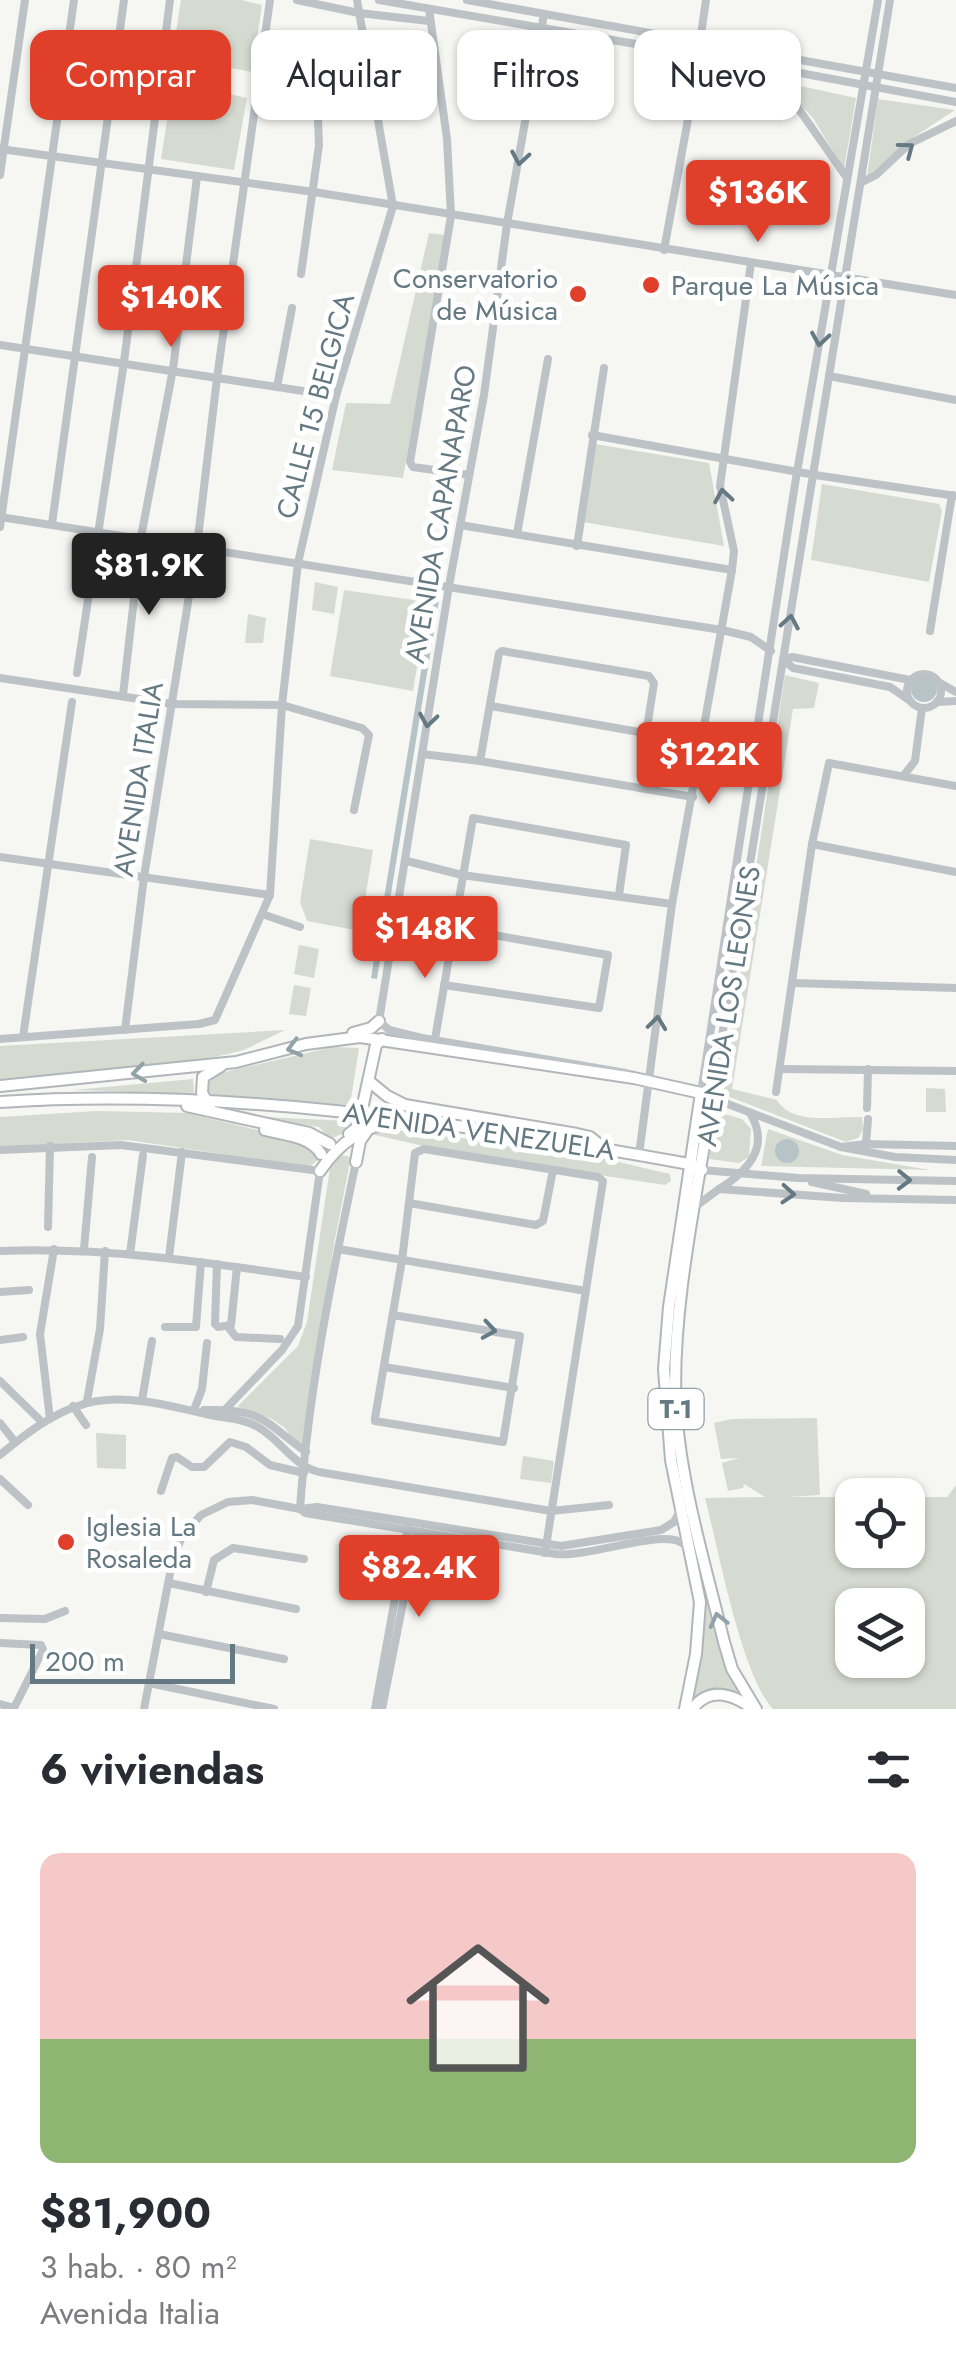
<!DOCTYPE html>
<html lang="es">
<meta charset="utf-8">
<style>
:root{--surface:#fff;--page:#f7f7f7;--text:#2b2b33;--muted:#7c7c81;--accent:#e04029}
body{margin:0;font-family:Jost,sans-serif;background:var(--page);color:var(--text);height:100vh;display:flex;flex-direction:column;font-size:38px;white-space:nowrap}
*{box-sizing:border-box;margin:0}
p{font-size:32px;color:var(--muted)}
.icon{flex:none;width:55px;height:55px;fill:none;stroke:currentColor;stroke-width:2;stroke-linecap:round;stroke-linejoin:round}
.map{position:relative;height:1709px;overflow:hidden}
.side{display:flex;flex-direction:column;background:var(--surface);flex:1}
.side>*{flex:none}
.banner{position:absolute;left:30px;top:30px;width:898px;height:90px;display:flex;gap:20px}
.buttons{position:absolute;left:835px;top:1478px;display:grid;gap:20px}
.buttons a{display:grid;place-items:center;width:90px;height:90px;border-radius:20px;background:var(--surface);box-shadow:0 2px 8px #0004;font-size:50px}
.scale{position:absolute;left:30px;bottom:25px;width:205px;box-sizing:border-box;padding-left:10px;border:5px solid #657983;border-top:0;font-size:28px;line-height:35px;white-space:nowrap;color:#657983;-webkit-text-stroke:8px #fff;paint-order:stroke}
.price{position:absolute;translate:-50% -85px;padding:0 22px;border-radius:10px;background:var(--accent);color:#fff;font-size:32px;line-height:65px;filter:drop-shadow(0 2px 5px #0008)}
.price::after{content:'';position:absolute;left:50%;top:60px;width:30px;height:22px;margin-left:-15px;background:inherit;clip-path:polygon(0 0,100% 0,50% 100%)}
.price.current{background:#222;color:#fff}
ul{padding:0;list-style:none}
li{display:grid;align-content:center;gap:20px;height:530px;padding:0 40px}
li span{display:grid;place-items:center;height:310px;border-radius:20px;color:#555}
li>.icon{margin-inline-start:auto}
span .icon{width:180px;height:180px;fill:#fffc;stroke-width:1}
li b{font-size:42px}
h2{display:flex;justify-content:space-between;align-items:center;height:120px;padding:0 40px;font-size:42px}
.chip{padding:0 35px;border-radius:20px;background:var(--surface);box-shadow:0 2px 8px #0004;font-size:35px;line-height:90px}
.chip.current{background:var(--accent);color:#fff}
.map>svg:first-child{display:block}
.green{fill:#d6dbd2;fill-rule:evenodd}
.water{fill:#b6c4c7}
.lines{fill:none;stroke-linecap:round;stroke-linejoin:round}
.major-casing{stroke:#b0b6b9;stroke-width:14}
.minor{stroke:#bcc2c5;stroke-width:8}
.major{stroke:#fff;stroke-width:10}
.oneway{stroke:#657983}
.oneway2{stroke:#93a1a8}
.poi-dot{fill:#e04029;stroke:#fff;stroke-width:4}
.labels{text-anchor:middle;stroke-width:10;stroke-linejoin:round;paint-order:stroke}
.shield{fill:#fff;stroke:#93a1a8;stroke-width:2.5}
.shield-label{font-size:25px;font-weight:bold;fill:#657983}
.poi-label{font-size:28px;fill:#657983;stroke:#fff;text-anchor:start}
.street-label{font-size:28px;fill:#657983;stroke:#fff}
</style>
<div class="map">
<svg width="956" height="1709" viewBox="0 0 956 1709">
<rect width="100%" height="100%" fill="#f6f6f3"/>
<g class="green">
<polygon points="181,0 241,0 262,5 252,72 172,57"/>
<polygon points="778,81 856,98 844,169 813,118"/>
<polygon points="173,82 247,98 234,170 161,159"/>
<polygon points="878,99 955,110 914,137 867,177"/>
<polygon points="429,233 445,235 403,478 332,470 346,403 390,404"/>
<polygon points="595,444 709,463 724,546 583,522"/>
<polygon points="822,484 939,504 942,511 929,582 811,560"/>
<polygon points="315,582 338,587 334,614 312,610"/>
<polygon points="344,590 428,602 413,691 330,676"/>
<polygon points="248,614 266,618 263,643 245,643"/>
<path d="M785 675 819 683 814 708 793 709 732 1089 777 1100C793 1126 835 1116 862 1117L863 1130 858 1138 846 1142 722 1094Z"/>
<polygon points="310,839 373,850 360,931 307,921 300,902"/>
<polygon points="299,945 319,949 314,978 294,974"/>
<polygon points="294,985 311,988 306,1016 289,1014"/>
<polygon points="285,1030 244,1050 215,1057 57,1077 0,1080 0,1046"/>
<polygon points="333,1047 359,1048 350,1105 215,1096 204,1088 204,1081 211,1075"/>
<polygon points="193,1079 194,1094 73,1090"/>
<polygon points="926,1088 945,1089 946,1112 926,1112"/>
<polygon points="97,1111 188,1113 306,1142 318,1155 318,1160 309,1167 128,1140 0,1147 0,1117"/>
<polygon points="718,1112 742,1119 751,1129 749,1157 739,1163 709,1159"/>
<polygon points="245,1116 349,1121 355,1125 351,1130 330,1139 319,1127"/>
<polygon points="389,1129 500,1143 520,1151 566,1158 593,1156 670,1174 671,1181 665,1185 454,1153 371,1134"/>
<polygon points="768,1129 842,1155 930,1170 761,1166"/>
<polygon points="341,1155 351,1157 334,1244 305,1444 294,1442 285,1428 272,1419 237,1407 298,1346 307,1322 330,1168 334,1160"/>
<path d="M817 1418 820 1495 788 1497H852V1550H908V1497H947L956 1485V1709H773C741 1675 718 1547 705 1498L765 1497 744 1484 743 1488 728 1491 722 1463 739 1458 721 1459 714 1423 732 1419ZM852 1605H908V1660H852Z"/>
<polygon points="96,1433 126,1435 126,1469 97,1468"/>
<polygon points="523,1456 554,1461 551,1483 520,1479"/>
<path d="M699 1565 738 1692 713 1689 693 1697C701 1651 706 1610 699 1565Z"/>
</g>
<g class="water">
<polygon points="433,598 439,600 377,979 371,978"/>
<circle cx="924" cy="689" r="13"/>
<circle cx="787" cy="1151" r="12"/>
</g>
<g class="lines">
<defs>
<g id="major">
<polyline points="353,1033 371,1028 379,1021"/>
<polyline points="370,1082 387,1096 405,1105 577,1134 590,1137 601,1146"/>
<path d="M0 1086 236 1062 306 1044 360 1037 634 1078 701 1093 712 1098C697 1193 670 1315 676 1410 681 1486 706 1568 724 1642L732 1669 756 1709"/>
<path d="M0 1102C231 1087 462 1123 689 1164L702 1170"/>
<polyline points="187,1106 309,1133 330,1144"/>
<polyline points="210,1106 202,1093 203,1077 221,1066"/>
<path d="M265 1130C284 1135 311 1136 321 1154"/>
<polyline points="349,1134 358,1127 376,1045 382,1039"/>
<polyline points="356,1162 360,1141 367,1131"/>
<path d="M320 1171C338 1144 365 1123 400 1122"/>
<polyline points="685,1709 696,1654 700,1602 671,1460 664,1369 669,1307 701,1093"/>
<path d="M692 1709C710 1686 732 1694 752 1708"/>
</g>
</defs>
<use href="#major" class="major-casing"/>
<g class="minor">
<polyline points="297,0 359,13 429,21"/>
<polyline points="379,0 741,62 956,102"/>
<polyline points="467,0 956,88"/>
<polyline points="890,0 712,1098 841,1147 895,1157 956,1160"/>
<polyline points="429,9 447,139 451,216 410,462 413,467 469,475"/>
<polyline points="544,14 507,224 484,395 449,586 379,1021 389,1030 422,1038 626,1073"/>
<polyline points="265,35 364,49"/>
<polyline points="700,42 706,0"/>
<polyline points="745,64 791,98 847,178"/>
<polyline points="0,149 314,192 956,295"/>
<polyline points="0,175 25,0"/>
<polyline points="862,182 876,175 909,144 956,121"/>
<polyline points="664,250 700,54"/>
<polyline points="301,274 319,145 315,42"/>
<polyline points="0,345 336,396"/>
<polyline points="829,376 956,400"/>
<polyline points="277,387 292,308"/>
<polyline points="592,435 815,475 956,496"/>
<polyline points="0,517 722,630 751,637 771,651"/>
<polyline points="52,524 124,0"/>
<polyline points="460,525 732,570"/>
<polyline points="0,527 74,0"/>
<polyline points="517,534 548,359"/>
<polyline points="577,546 604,368"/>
<polyline points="930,631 952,495"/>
<polyline points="783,659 793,668 890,687 909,700"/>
<polyline points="783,660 792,657 910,680"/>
<polyline points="77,673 124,362 170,0"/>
<circle cx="924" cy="691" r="17"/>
<polyline points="0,678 172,704 282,705 362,728 369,735 354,810"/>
<polyline points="940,683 956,692"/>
<polyline points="123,695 141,537 173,369 197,177"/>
<polyline points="937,702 956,701"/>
<polyline points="422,754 480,761 693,797"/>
<polyline points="480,761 499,653 502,651 649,676 654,683 647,728 639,732 491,706"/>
<polyline points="904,775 915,761 922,708"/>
<polyline points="812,844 956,872"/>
<polyline points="0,857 270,895"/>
<polyline points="407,861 462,875 672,904"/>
<polyline points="262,914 300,927"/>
<polyline points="793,983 956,988"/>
<polyline points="444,985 599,1008 608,955 453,928"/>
<polyline points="125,1030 144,877 197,546 217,378 270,0"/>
<polyline points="23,1037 72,702"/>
<polyline points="0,1039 199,1024 215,1020 270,895 282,705 298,563 336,396 393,206 357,0"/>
<polyline points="435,1039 473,818 626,845 619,895"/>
<polyline points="780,1069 956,1071"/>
<polyline points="776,1092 812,844 829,763 956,786"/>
<polyline points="701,1093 795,484 878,0"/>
<polyline points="867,1108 868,1069"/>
<polyline points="866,1144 868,1119"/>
<polyline points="841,1147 866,1144 956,1146"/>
<polyline points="0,1150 121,1145 320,1171 298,1326 282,1350 219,1416"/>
<polyline points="639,1155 672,904 732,570 734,551 720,486 751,263"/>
<polyline points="702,1170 798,1178 956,1181"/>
<polyline points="812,1182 866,1194"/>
<path d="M719 1189C747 1172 771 1147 750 1113"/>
<polyline points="409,1203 536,1225 543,1221 553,1170"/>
<polyline points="696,1206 719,1189 843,1198 956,1200"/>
<polyline points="48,1227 50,1146"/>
<polyline points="84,1249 92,1157"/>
<polyline points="338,1249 586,1291"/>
<path d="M0 1251C103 1247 204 1262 306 1277"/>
<polyline points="130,1254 143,1155"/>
<polyline points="169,1257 182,1152"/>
<polyline points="217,1264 215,1324 218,1327 231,1325 237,1267"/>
<polyline points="0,1292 29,1290"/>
<polyline points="393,1315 520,1336 503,1442 375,1421 375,1418 402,1260 415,1153 424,1149 598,1177 603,1181 545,1553"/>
<polyline points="165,1327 196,1327 201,1262"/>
<polyline points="229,1328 236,1337 280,1339"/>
<polyline points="0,1340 23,1337"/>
<polyline points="384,1367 514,1388"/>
<polyline points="0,1381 43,1423"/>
<polyline points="142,1400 152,1341"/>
<polyline points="87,1401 100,1329 105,1251"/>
<polyline points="73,1406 86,1425"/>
<polyline points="194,1410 202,1389 207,1343"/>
<path d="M204 1410C263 1409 262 1420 306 1452"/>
<polyline points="50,1419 40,1334 54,1249"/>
<polyline points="0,1423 15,1442"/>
<path d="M0 1455C79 1389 110 1391 206 1414 223 1418 242 1418 258 1427 281 1440 292 1465 319 1472L551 1511 609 1505"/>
<polyline points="0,1479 28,1505"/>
<polyline points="161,1491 172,1458 177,1457 192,1467 204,1467 230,1442 246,1447 270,1465 304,1473"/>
<polyline points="300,1509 317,1507 561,1546 661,1530 674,1522 681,1509"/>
<path d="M300 1509C308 1393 332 1276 356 1162"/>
<polyline points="169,1583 296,1609"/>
<polyline points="206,1592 214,1560 233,1548 304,1559"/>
<polyline points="0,1618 45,1619 65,1611"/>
<polyline points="159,1634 284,1659"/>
<polyline points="0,1643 41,1645 43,1650 14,1708 0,1704"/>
<polyline points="149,1683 274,1709"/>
<path d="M144 1709 172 1563 182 1536 201 1515 228 1502 252 1500 300 1509 305 1513 556 1554C588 1557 654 1532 678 1541 683 1543 687 1547 691 1550"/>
<polyline points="375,1709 408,1527"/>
<polyline points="382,1709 417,1532"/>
</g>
<use href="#major" class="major"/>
</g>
<defs><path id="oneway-chevron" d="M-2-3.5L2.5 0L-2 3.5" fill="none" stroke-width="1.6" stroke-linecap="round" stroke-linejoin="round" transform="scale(2.5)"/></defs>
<g class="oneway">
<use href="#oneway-chevron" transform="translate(907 149) rotate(-37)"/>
<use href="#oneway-chevron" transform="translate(520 158) rotate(100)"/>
<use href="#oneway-chevron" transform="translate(820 339) rotate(99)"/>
<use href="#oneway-chevron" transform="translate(723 496) rotate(-99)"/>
<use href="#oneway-chevron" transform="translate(790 622) rotate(-80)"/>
<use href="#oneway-chevron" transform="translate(428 720) rotate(99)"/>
<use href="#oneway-chevron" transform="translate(657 1023) rotate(-83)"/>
<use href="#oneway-chevron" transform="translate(904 1180) rotate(1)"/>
<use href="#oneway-chevron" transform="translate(788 1194) rotate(4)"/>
<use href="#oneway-chevron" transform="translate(489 1330) rotate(9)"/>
</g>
<g class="oneway2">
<use href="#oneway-chevron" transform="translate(294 1048) rotate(165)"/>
<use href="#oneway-chevron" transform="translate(139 1073) rotate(172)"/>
<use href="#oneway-chevron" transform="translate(718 1620) rotate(-104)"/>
</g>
<g class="poi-dot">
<circle cx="651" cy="285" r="10"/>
<circle cx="578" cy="294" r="10"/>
<circle cx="66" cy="1542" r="10"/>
</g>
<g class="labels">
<rect class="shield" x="648.5" y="1389" width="55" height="40" rx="8"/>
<g class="shield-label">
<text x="676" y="1418">T-1</text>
</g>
<g class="poi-label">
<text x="558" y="288" text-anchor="end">Conservatorio<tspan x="558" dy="32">de Música</tspan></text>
<text x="671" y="295">Parque La Música</text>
<text x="86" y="1536">Iglesia La<tspan x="86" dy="32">Rosaleda</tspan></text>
</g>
<g class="street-label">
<text transform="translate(315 406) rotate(-75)" y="10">CALLE 15 BELGICA</text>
<text transform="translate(440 514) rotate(-80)" y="10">AVENIDA CAPANAPARO</text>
<text transform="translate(138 779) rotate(-81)" y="10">AVENIDA ITALIA</text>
<text transform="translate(728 1006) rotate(-81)" y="10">AVENIDA LOS LEONES</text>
<text transform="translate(479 1131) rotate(8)" y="10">AVENIDA VENEZUELA</text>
</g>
</g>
</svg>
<div class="buttons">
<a><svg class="icon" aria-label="locate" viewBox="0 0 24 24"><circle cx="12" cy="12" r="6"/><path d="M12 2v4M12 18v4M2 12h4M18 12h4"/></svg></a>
<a><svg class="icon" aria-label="layers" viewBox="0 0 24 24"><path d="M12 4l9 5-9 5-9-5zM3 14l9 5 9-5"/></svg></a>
</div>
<div class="scale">200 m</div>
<b class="price" style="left:758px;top:245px">$136K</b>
<b class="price" style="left:171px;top:350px">$140K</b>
<b class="price current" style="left:149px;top:618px">$81.9K</b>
<b class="price" style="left:709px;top:807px">$122K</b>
<b class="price" style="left:425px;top:981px">$148K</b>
<b class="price" style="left:419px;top:1620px">$82.4K</b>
<div class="banner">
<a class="chip current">Comprar</a>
<a class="chip">Alquilar</a>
<a class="chip">Filtros</a>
<a class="chip">Nuevo</a>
</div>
</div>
<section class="side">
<h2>6 viviendas<svg class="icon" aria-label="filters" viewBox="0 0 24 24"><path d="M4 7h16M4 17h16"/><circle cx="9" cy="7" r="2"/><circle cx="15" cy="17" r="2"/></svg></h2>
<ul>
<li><span style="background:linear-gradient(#f6c9c9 60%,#8fb573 0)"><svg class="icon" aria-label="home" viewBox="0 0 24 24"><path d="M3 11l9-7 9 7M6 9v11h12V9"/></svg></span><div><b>$81,900</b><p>3 hab. · 80 m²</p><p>Avenida Italia</p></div></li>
</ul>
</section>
